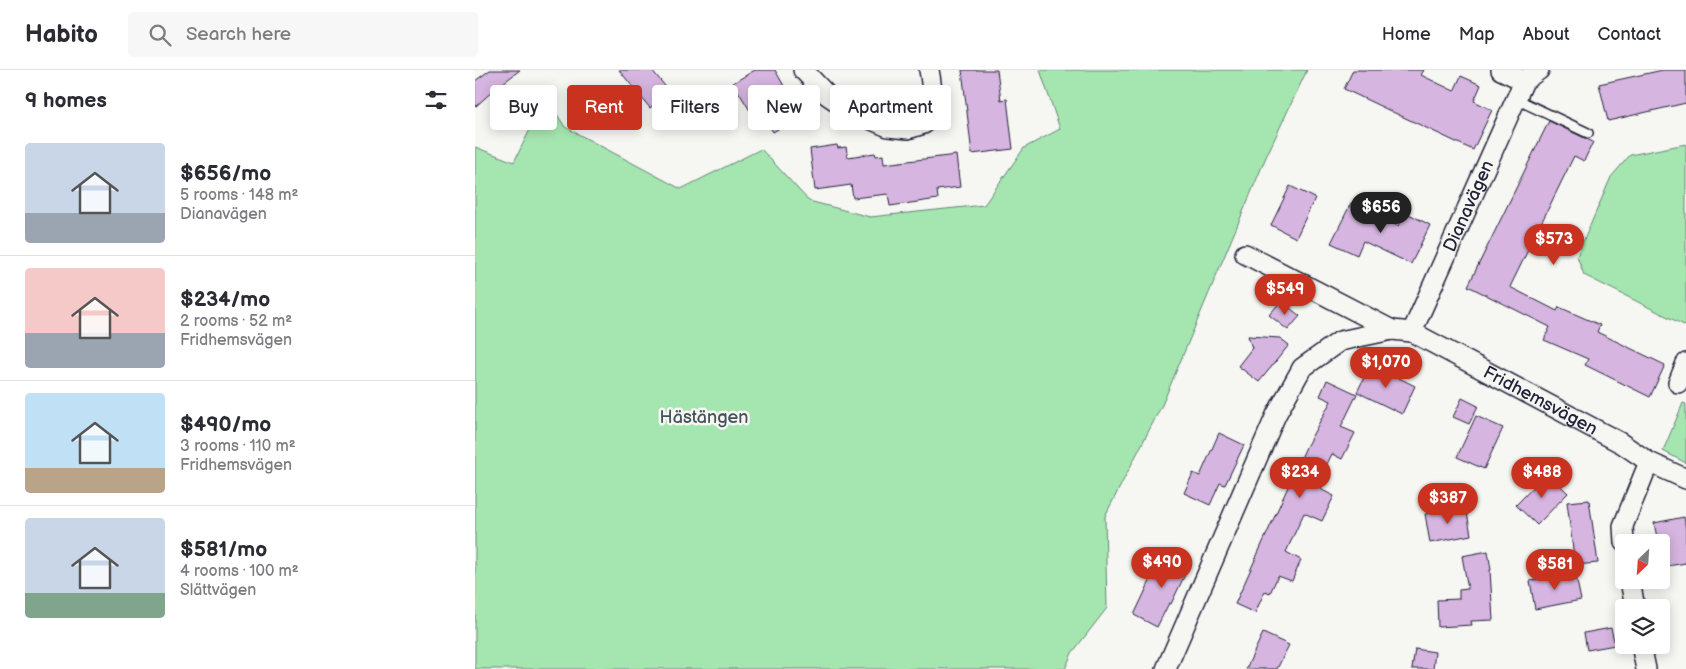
<!DOCTYPE html>
<meta charset="utf-8">
<style>
:root{--surface:#fff;--page:#f7f7f7;--text:#2b2b33;--muted:#7c7c81;--line:#e1e1e2;--accent:#c8321e}
body{margin:0;font-family:"Balsamiq Sans",sans-serif;background:var(--page);color:var(--text);height:100vh;display:flex;flex-direction:column;font-size:19px;white-space:nowrap}
*{box-sizing:border-box;margin:0}
p{font-size:16px;color:var(--muted)}
.icon{flex:none;width:28px;height:28px;fill:none;stroke:currentColor;stroke-width:2;stroke-linecap:round;stroke-linejoin:round}
.map{position:relative;flex:1;overflow:hidden}
.details{display:flex;flex-direction:column;background:var(--surface);width:475px}
.details>*{flex:none}
.guide{position:absolute;left:15px;top:15px;width:475px;height:45px;display:flex;gap:10px}
.needle{width:32px;rotate:205deg}
.buttons{position:absolute;left:1140px;top:464px;display:grid;gap:10px}
.buttons a{display:grid;place-items:center;width:55px;height:55px;border-radius:5px;background:var(--surface);box-shadow:0 2px 12px #0003;font-size:25px}
.price{position:absolute;translate:-50% -42px;padding:0 11px;border-radius:18px;background:var(--accent);color:#fff;font-size:16px;line-height:32px;filter:drop-shadow(0 1px 2px #0008)}
.price::after{content:'';position:absolute;left:50%;top:30px;width:15px;height:11px;margin-left:-8px;background:inherit;clip-path:polygon(0 0,100% 0,50% 100%)}
.price.active{background:#222;color:#fff}
ul{padding:0;list-style:none}
li{display:flex;align-items:center;gap:15px;height:125px;padding:0 25px}
li+li{border-top:1px solid var(--line)}
li span{display:grid;place-items:center;flex:none;width:140px;height:100px;border-radius:5px;color:#555}
li>.icon{margin-inline-start:auto}
span .icon{width:60px;height:60px;fill:#fffc;stroke-width:1}
li b{font-size:21px}
h2{display:flex;justify-content:space-between;align-items:center;height:60px;padding:0 25px;font-size:21px}
.pill{padding:0 18px;border-radius:5px;background:var(--surface);box-shadow:0 2px 12px #0003;font-size:18px;line-height:45px}
.pill.active{background:var(--accent);color:#fff}
header{display:flex;align-items:center;gap:30px;box-sizing:border-box;height:70px;padding:0 25px;background:var(--surface);border-bottom:1px solid var(--line)}
header strong{font-size:24px}
nav{display:flex;gap:28px;margin-inline-start:auto;font-size:18px}
.search{width:350px;height:45px;background:var(--page);display:flex;align-items:center;gap:12px;box-sizing:border-box;padding:0 18px;border-radius:5px;color:var(--muted);font-size:19px}
main{display:flex;flex:1;min-height:0}
.map>svg:first-child{display:block}
.green{fill:#a5e6b0;stroke:#648476}
.building{fill:#d6b5e0;stroke:#22223b}
.lines{fill:none;stroke-linecap:round;stroke-linejoin:round}
.service-casing{stroke:#22223b;stroke-width:12}
.minor-casing{stroke:#22223b;stroke-width:22}
.service{stroke:#f6f6f2;stroke-width:9}
.minor{stroke:#f6f6f2;stroke-width:19}
.labels{text-anchor:middle;stroke-width:5;stroke-linejoin:round;paint-order:stroke}
.street-label{font-size:18px;fill:#22223b;stroke:#f6f6f2}
.park-label{font-size:18px;fill:#435358;stroke:#f6f6f2}
</style>
<header>
<strong>Habito</strong>
<div class="search"><svg class="icon" aria-label="search" viewBox="0 0 24 24"><circle cx="10" cy="10" r="6"/><path d="M15 15l6 6"/></svg>Search here</div>
<nav><a>Home</a><a>Map</a><a>About</a><a>Contact</a></nav>
</header>
<main>
<section class="details">
<h2>9 homes<svg class="icon" aria-label="filters" viewBox="0 0 24 24"><path d="M4 7h16M4 17h16"/><circle cx="9" cy="7" r="2"/><circle cx="15" cy="17" r="2"/></svg></h2>
<ul>
<li><span style="background:linear-gradient(#c9d6e8 70%,#9aa5b1 0)"><svg class="icon" aria-label="home" viewBox="0 0 24 24"><path d="M3 11l9-7 9 7M6 9v11h12V9"/></svg></span><div><b>$656/mo</b><p>5 rooms · 148 m²</p><p>Dianavägen</p></div></li>
<li><span style="background:linear-gradient(#f6c9c9 65%,#9aa5b1 0)"><svg class="icon" aria-label="home" viewBox="0 0 24 24"><path d="M3 11l9-7 9 7M6 9v11h12V9"/></svg></span><div><b>$234/mo</b><p>2 rooms · 52 m²</p><p>Fridhemsvägen</p></div></li>
<li><span style="background:linear-gradient(#bfe0f5 75%,#b9a48a 0)"><svg class="icon" aria-label="home" viewBox="0 0 24 24"><path d="M3 11l9-7 9 7M6 9v11h12V9"/></svg></span><div><b>$490/mo</b><p>3 rooms · 110 m²</p><p>Fridhemsvägen</p></div></li>
<li><span style="background:linear-gradient(#c9d6e8 75%,#7fa58c 0)"><svg class="icon" aria-label="home" viewBox="0 0 24 24"><path d="M3 11l9-7 9 7M6 9v11h12V9"/></svg></span><div><b>$581/mo</b><p>4 rooms · 100 m²</p><p>Slättvägen</p></div></li>
</ul>
</section>
<div class="map">
<svg width="1211" height="599" viewBox="0 0 1211 599">
<rect width="100%" height="100%" fill="#f6f6f2"/>
<filter id="ink" filterUnits="userSpaceOnUse"><feTurbulence type="fractalNoise" baseFrequency=".02" numOctaves="2"/><feDisplacementMap in="SourceGraphic" scale="10" xChannelSelector="R" yChannelSelector="G"/><feConvolveMatrix kernelMatrix="1 2 1 2 8 2 1 2 1" color-interpolation-filters="sRGB"/></filter>
<g filter="url(#ink)">
<g class="green">
<polygon points="565,0 832,0 791,87 687,335 630,446 632,538 597,583 590,599 0,599 0,77 39,92 71,27 90,57 206,119 286,79 334,131 395,147 509,135 549,78 585,59"/>
<polygon points="1211,74 1211,256 1109,205 1102,186 1136,107 1155,85"/>
<polygon points="1208,333 1211,334 1211,393 1188,381"/>
</g>
<g class="building">
<polygon points="15,0 45,0 19,20 0,37 0,11"/>
<polygon points="144,0 177,0 194,21 175,38"/>
<polygon points="280,0 300,0 326,46 298,62 291,51 284,55 258,13"/>
<polygon points="487,0 522,0 526,30 532,29 538,79 497,84"/>
<polygon points="878,0 949,0 946,5 979,21 986,6 1006,15 999,31 1017,40 998,80 869,19"/>
<polygon points="1188,0 1211,0 1211,33 1133,51 1124,14"/>
<polygon points="1074,51 1118,72 1109,91 1099,86 1035,217 1082,241 1084,237 1125,255 1122,262 1190,295 1175,327 1110,295 1113,289 1069,270 1075,257 993,216"/>
<polygon points="362,75 363,78 371,77 373,87 400,83 401,86 408,85 409,94 481,85 485,117 462,120 463,129 415,136 413,124 378,128 376,115 340,120 335,79"/>
<polygon points="815,116 840,128 821,168 796,155"/>
<polygon points="876,133 923,156 930,142 955,155 936,194 888,171 882,185 856,173"/>
<polygon points="806,231 825,246 813,260 794,245"/>
<polygon points="773,266 805,268 814,275 784,312 763,296 777,278"/>
<polygon points="896,294 940,316 927,344 882,322"/>
<polygon points="852,310 882,324 866,357 880,363 867,389 857,384 842,414 846,416 845,419 859,426 847,451 829,443 811,482 826,490 817,511 803,506 795,523 790,521 780,543 760,534 831,377 856,331 845,326"/>
<polygon points="987,328 1003,336 994,354 978,347"/>
<polygon points="1001,346 1028,358 1009,399 982,387"/>
<polygon points="744,363 769,375 750,415 745,413 735,435 709,423 718,403 725,406"/>
<polygon points="1072,403 1093,423 1062,455 1041,435"/>
<polygon points="1114,430 1123,493 1100,495 1092,432"/>
<polygon points="991,437 996,465 955,473 950,444"/>
<polygon points="1209,447 1211,460 1211,493 1186,497 1186,472 1183,472 1179,453"/>
<polygon points="694,481 716,492 696,534 694,533 682,557 659,545 684,492 688,494"/>
<polygon points="1013,481 1016,500 1015,500 1018,550 996,551 997,555 963,557 962,530 984,529 984,520 993,519 987,486"/>
<polygon points="1100,502 1106,530 1060,539 1055,511"/>
<polygon points="1136,558 1140,575 1112,580 1109,563"/>
<polygon points="788,563 814,575 802,599 771,599"/>
<polygon points="940,579 960,582 958,599 937,599"/>
</g>
<g class="lines">
<defs>
<polyline id="service" points="1041,29 1113,63"/>
<g id="minor">
<path d="M328 0 352 25 374 40 413 57 433 59 449 54C459 35 458 21 454 0"/>
<polyline points="1026,0 1049,11"/>
<polyline points="770,184 917,260"/>
<path id="s1" d="M937 262 1049 11 1064 0"/>
<polyline points="1203,313 1211,293"/>
<polyline points="1149,472 1148,456 1174,392"/>
<polyline points="1155,510 1160,538"/>
<polyline points="1166,575 1171,599"/>
<path id="s2" d="M691 599 801 345 827 298 865 271 917 260 937 262 1146 373 1174 392 1211 409"/>
</g>
</defs>
<use href="#service" class="service-casing"/>
<use href="#minor" class="minor-casing"/>
<use href="#service" class="service"/>
<use href="#minor" class="minor"/>
</g>
</g>
<g class="labels">
<g class="street-label">
<text dy="6" stroke="none"><textPath href="#s1" startOffset="138">Dianavägen</textPath></text>
<text dy="6" stroke="none"><textPath href="#s2" startOffset="596">Fridhemsvägen</textPath></text>
</g>
<g class="park-label">
<text x="229" y="353">Hästängen</text>
</g>
</g>
</svg>
<div class="buttons">
<a><svg class="needle" viewBox="-14 -14 28 28"><path d="M0-13l5 13h-10z" fill="#e53935"/><path d="M0 13l5-13h-10z" fill="#7c7c81"/></svg></a>
<a><svg class="icon" aria-label="layers" viewBox="0 0 24 24"><path d="M12 4l9 5-9 5-9-5zM3 14l9 5 9-5"/></svg></a>
</div>
<b class="price active" style="left:906px;top:164px">$656</b>
<b class="price" style="left:1079px;top:196px">$573</b>
<b class="price" style="left:810px;top:246px">$549</b>
<b class="price" style="left:911px;top:319px">$1,070</b>
<b class="price" style="left:825px;top:429px">$234</b>
<b class="price" style="left:1067px;top:429px">$488</b>
<b class="price" style="left:973px;top:455px">$387</b>
<b class="price" style="left:687px;top:519px">$490</b>
<b class="price" style="left:1080px;top:521px">$581</b>
<div class="guide">
<a class="pill">Buy</a>
<a class="pill active">Rent</a>
<a class="pill">Filters</a>
<a class="pill">New</a>
<a class="pill">Apartment</a>
</div>
</div>
</main>
